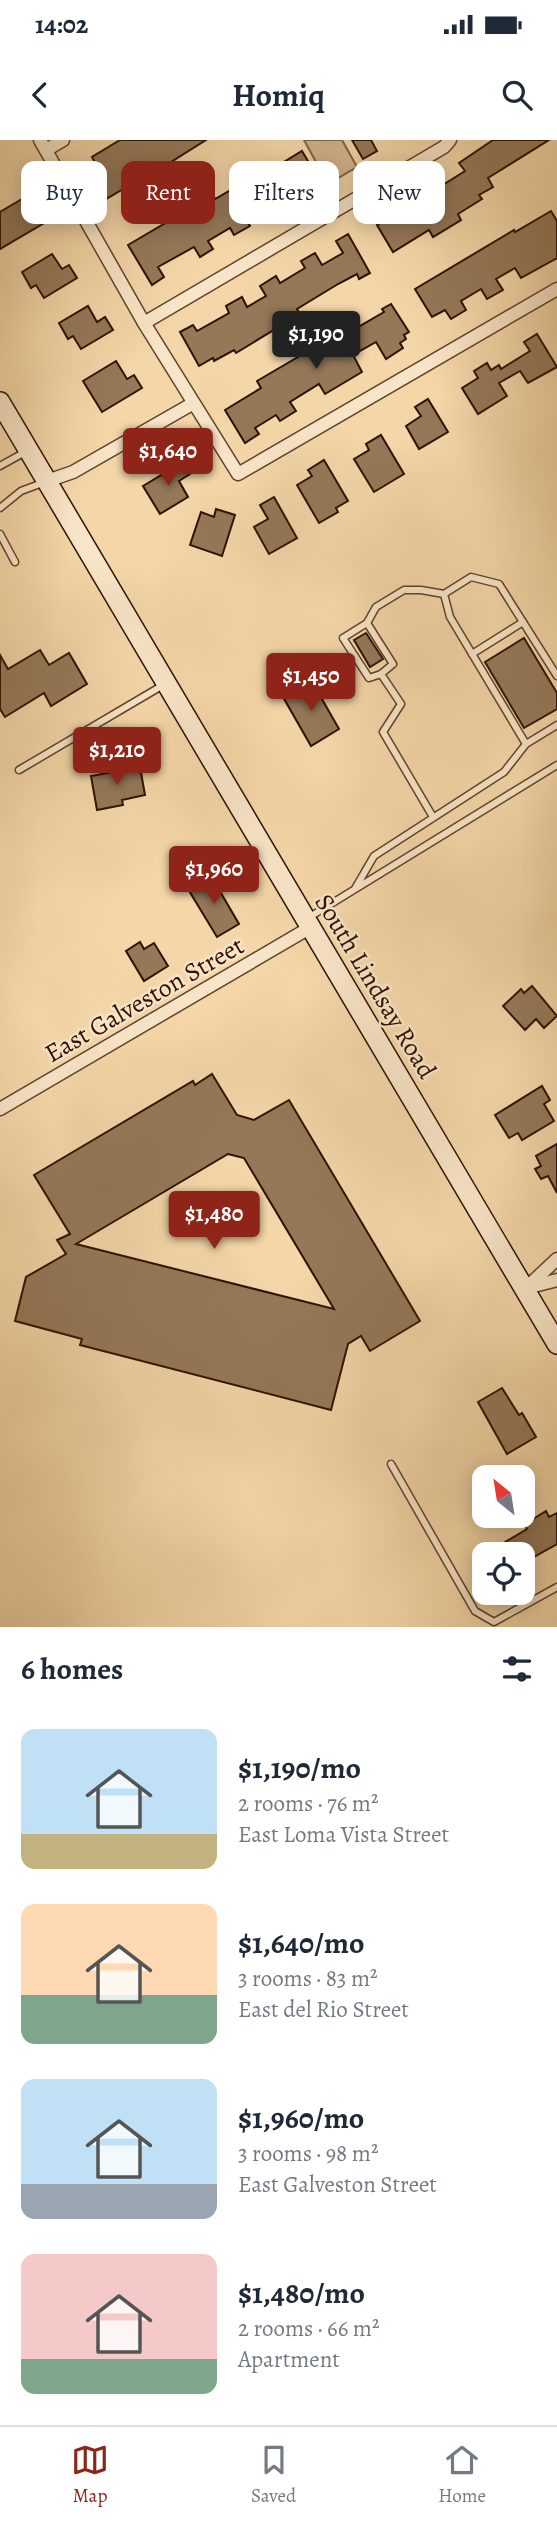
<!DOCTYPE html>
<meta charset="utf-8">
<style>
:root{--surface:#fff;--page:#f6f6f7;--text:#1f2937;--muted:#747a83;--line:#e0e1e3;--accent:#8f2418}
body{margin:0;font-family:Alegreya,serif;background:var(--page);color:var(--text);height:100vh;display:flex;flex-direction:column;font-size:26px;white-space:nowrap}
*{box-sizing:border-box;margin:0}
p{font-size:23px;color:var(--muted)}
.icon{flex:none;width:38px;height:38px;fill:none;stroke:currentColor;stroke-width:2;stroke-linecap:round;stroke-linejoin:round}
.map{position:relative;height:1487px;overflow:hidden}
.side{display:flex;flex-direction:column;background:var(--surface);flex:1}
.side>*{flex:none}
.top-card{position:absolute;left:21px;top:21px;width:516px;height:63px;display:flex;gap:14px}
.needle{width:46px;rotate:330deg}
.fabs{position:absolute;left:472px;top:1325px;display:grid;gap:14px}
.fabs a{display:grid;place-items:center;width:63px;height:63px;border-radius:14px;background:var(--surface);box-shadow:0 4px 18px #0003;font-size:35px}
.price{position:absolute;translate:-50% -60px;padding:0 16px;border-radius:7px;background:var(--accent);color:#fff;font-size:23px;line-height:46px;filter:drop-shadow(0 2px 4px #0008)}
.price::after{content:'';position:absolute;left:50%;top:42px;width:21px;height:16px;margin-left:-10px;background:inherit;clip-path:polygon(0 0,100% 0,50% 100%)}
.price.current{background:#222;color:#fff}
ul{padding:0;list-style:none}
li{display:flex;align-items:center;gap:21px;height:175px;padding:0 21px}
li span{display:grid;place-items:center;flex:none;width:196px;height:140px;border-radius:14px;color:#555}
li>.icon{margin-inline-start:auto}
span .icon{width:84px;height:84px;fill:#fffc;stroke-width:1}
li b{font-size:30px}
h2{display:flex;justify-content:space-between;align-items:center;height:84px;padding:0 21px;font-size:30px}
.chip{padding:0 24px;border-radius:14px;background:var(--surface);box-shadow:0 4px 18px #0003;font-size:24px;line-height:63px}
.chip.current{background:var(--accent);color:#fff}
.status{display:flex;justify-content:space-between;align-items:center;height:49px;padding:0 35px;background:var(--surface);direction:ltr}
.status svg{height:19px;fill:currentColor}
header{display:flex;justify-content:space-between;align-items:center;height:91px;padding:0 21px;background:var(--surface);font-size:32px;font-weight:700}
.tabs{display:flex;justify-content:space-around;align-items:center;height:98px;border-top:2px solid var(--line);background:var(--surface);font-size:19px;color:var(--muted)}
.tabs a{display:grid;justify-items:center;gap:4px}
.tabs .current{color:var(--accent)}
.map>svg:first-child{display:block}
.green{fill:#d2b58c;stroke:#806447;stroke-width:2}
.building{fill:#957858;stroke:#2e1202;stroke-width:2;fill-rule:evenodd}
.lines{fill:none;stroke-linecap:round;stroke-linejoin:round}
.lane-casing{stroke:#60432c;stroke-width:9}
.street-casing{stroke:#60432c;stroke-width:15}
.secondary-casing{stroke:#2e1202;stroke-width:22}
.lane{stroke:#f8e4c6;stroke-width:6}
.street{stroke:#f8e4c6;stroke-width:12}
.secondary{stroke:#f8e4c6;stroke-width:19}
.labels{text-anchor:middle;stroke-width:5;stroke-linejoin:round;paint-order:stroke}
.street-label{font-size:26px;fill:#2e1202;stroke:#f8e4c6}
</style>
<div class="status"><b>14:02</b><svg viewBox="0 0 49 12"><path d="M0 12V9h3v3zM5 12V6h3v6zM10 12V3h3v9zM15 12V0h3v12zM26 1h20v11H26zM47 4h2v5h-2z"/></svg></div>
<header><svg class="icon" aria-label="back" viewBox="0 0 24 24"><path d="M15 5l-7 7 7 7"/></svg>Homiq<svg class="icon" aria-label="search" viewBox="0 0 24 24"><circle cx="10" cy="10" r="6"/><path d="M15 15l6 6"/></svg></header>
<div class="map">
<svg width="557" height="1487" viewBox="0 0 557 1487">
<rect width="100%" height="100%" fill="#f4d6a8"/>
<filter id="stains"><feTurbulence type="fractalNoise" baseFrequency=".00286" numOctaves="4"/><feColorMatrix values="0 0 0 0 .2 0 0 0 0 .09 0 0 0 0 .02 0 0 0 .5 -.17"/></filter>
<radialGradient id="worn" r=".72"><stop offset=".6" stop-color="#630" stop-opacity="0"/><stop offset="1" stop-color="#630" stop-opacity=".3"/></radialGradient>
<polygon class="green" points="304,0 342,0 357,27 328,44"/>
<g class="building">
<polygon points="120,0 206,0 136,44 135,42 103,61 85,32 96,25 92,17"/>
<polygon points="352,0 371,0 377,11 363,19"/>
<polygon points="493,0 549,0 488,38 493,47 479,55 482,59 458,74 461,80 433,97 429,90 393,112 377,85 393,76 389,69 402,61 409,72 427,60 421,51 438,41 441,46 465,31 459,23"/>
<polygon points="302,11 318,38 302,47 306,54 271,75 264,64 244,76 250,86 234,95 230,88 208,101 213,109 200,117 194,107 158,127 164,137 152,145 128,105 213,55 215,59 234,48 232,45 260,28 264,34"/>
<polygon points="22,59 29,71 37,66 46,82 0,109 0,72"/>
<polygon points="551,71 557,81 557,118 521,138 515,128 496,139 503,150 487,159 481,149 461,161 466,170 451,179 445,170 432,177 415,149 514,90 515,92"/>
<polygon points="348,94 370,133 359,139 357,134 338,144 297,169 300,174 236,213 234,210 214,221 213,218 199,226 180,192 193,185 197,191 229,173 226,166 242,157 247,167 266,156 260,146 276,136 280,143 305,128 301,121 315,113 322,125 343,113 336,101"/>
<polygon points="52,114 62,129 69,125 77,138 44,158 36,145 31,148 22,132"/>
<polygon points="391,164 409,192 404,195 406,199 400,203 403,208 386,219 376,202 353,215 362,232 325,254 319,244 290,262 296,271 280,281 276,275 255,288 259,294 245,303 225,270 261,248 257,241 356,183 358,187 384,172 382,169"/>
<polygon points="88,166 97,182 105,177 113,190 81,209 73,196 68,199 59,183"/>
<polygon points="537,194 557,227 528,243 520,231 499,243 507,256 478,274 462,248 478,238 474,231 487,223 491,230 499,225 501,229 530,211 524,202"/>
<polygon points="116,221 127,239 134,235 142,248 102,272 83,241"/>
<polygon points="428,259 448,292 419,309 406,286 421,276 415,267"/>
<polygon points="381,295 404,334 374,352 354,319 369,310 366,304"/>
<polygon points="324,320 348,361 336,368 338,372 319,383 297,345 312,336 308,330"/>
<polygon points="183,322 190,334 179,341 188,357 160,374 143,346"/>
<polygon points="274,357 297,398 269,414 254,387 268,379 260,365"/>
<polygon points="216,369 235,375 222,416 190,405 201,372 214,377"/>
<polygon points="366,493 383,519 370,527 354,500"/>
<polygon points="524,498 557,553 557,569 524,588 485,522"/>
<polygon points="40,510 49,525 69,513 87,544 51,566 44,553 5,577 0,569 0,515 8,529"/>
<polygon points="311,540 339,589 311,606 283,557"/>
<polygon points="140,627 145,655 122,660 123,665 97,670 91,636"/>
<polygon points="211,736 239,784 217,797 188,749"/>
<polygon points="140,802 144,809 154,803 168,826 144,841 126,811"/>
<polygon points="532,846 557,876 544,888 536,879 525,890 503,866 521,849 524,853"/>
<path d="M212 934 237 975 254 980 289 960 420 1181 370 1211 361 1196 348 1204 331 1270 80 1205 82 1199 15 1181 26 1137 66 1114 57 1100 70 1094 34 1035 193 941 195 945ZM228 1014 244 1018 334 1169 76 1104Z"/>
<polygon points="542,946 550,960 544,964 554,981 522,1000 518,993 509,998 495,975"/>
<polygon points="557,1004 557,1053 548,1036 541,1039 535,1029 541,1026 536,1016"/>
<polygon points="502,1248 519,1275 522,1273 536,1297 507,1314 478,1262"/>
<polygon points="546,1371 549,1377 557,1373 557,1404 523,1423 523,1414 485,1414 527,1389 524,1385"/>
</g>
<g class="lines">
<defs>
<g id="lane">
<polyline points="0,326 27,311"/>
<polyline points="0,368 21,351 45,342"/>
<polyline points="0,394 15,422"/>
<polyline points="367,483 393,524 381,534 369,538 343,498 367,483 376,467 404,450 421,450 444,454"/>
<polyline points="472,514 523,482"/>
<polyline points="381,534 401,564 383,592 433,677"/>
<polyline points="526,604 450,477 444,454 471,437 499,444 557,536"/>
<polyline points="19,630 165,544"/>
<polyline points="356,747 374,716 504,632 526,604 557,585"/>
<polyline points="308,778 557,625"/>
<polyline points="391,1324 475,1471 494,1482 557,1447"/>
</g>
<g id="street">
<polyline points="40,0 144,183 238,334 557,149"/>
<polyline points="46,10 63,0"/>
<polyline points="144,183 444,7 450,0"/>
<polyline points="47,341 73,332 192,264"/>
<polyline points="0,969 311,787"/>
<polyline points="530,1147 557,1140"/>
<polyline points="526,1148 557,1119"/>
</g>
<polyline id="secondary" points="0,262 557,1204"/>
</defs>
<use href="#lane" class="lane-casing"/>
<use href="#street" class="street-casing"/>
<use href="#secondary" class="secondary-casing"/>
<use href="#lane" class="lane"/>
<use href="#street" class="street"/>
<use href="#secondary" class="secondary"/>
</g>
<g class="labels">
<g class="street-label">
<text transform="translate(376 846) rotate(59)" y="9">South Lindsay Road</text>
<text transform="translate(144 859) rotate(-30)" y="9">East Galveston Street</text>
</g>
</g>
<rect width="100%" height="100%" filter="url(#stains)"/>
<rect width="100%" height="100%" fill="url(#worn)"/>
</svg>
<div class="fabs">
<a><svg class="needle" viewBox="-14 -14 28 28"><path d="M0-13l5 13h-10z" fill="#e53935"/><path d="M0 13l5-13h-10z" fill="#747a83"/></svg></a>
<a><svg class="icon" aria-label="locate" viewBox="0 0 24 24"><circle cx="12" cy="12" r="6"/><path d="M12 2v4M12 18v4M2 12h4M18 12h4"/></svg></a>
</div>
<b class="price current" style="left:316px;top:231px">$1,190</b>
<b class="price" style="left:168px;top:348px">$1,640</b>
<b class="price" style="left:311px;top:573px">$1,450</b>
<b class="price" style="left:117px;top:647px">$1,210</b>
<b class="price" style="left:214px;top:766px">$1,960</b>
<b class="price" style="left:214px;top:1111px">$1,480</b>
<div class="top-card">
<a class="chip">Buy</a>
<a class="chip current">Rent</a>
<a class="chip">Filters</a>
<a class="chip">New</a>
</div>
</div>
<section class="side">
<h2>6 homes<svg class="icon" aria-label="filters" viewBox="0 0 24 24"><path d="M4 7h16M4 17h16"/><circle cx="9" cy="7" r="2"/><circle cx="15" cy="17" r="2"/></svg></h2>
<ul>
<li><span style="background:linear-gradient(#bfe0f5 75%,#c2b280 0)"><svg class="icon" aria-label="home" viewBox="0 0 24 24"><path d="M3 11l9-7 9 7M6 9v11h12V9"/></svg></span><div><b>$1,190/mo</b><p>2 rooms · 76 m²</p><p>East Loma Vista Street</p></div></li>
<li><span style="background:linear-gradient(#ffd9b3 65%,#7fa58c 0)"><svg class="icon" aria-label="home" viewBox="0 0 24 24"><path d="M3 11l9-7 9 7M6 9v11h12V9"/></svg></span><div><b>$1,640/mo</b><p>3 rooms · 83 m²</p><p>East del Rio Street</p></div></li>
<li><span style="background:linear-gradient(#bfe0f5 75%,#9aa5b1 0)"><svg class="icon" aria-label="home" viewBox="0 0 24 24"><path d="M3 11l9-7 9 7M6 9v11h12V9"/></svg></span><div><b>$1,960/mo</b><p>3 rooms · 98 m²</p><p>East Galveston Street</p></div></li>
<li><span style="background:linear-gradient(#f6c9c9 75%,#7fa58c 0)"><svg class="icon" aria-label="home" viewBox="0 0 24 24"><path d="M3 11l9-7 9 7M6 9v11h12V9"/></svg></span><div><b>$1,480/mo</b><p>2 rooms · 66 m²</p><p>Apartment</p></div></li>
</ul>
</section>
<nav class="tabs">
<a class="current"><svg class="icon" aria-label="map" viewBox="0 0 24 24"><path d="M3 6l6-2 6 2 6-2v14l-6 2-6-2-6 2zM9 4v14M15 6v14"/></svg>Map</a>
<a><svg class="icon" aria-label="saved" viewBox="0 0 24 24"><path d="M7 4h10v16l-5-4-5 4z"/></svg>Saved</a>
<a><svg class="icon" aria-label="home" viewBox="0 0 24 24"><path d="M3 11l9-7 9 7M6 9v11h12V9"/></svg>Home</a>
</nav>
